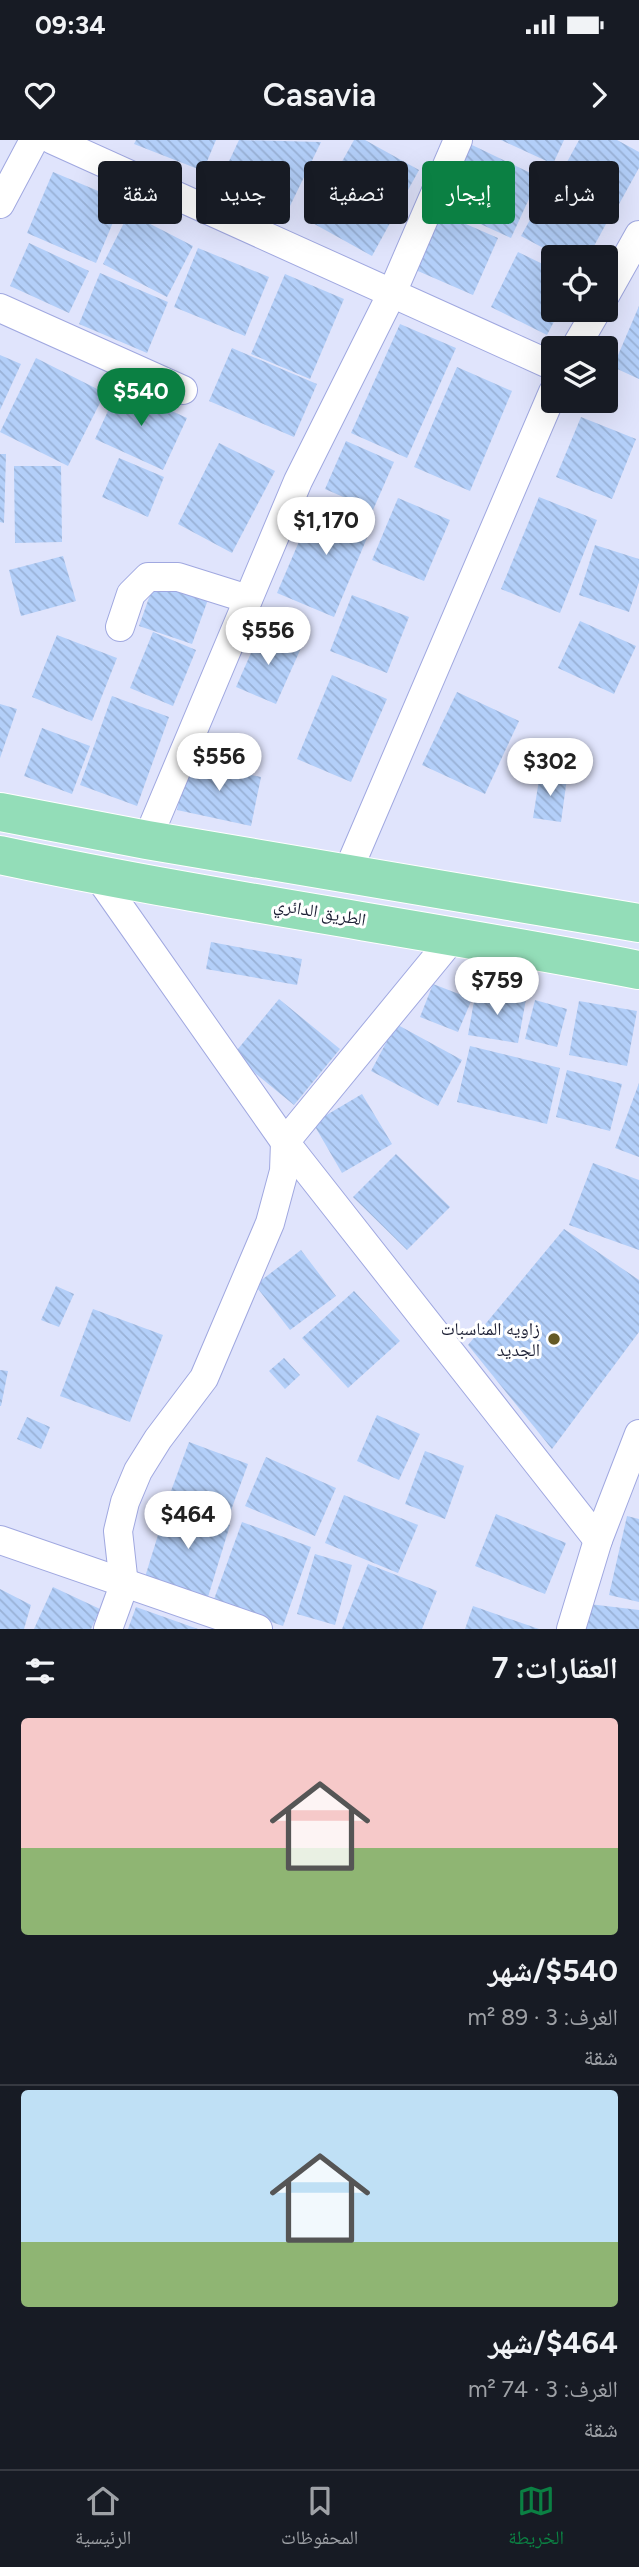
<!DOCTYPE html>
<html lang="ar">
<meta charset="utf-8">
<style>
:root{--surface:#171b24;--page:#20242c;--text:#f1f3f6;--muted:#9ea1a6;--line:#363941;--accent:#0b8043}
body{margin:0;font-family:Figtree,"Noto Naskh Arabic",sans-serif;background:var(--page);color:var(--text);direction:rtl;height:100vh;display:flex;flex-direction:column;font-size:26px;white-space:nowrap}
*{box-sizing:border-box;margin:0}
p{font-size:23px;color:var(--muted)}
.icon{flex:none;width:38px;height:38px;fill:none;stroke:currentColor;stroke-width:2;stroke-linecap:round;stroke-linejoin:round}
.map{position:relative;height:1489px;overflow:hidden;direction:ltr}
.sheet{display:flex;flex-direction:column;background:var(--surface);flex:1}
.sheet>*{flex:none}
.guide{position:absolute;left:21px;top:21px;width:598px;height:63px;direction:rtl;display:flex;gap:14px}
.controls{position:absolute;left:541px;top:105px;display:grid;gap:14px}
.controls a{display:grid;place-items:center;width:77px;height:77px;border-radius:7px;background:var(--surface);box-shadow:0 7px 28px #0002;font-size:35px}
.price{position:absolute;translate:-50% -60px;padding:0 16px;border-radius:24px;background:#fff;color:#222;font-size:23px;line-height:46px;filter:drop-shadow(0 2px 4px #0008)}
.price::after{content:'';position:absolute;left:50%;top:42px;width:21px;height:16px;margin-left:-10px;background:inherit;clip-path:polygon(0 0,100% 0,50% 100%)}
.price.current{background:var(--accent);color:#fff}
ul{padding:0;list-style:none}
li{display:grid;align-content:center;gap:14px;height:371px;padding:0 21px}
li+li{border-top:2px solid var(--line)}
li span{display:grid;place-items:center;height:217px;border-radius:7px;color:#555}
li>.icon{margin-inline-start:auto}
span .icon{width:126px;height:126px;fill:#fffc;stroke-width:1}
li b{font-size:30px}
h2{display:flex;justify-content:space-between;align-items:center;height:84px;padding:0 21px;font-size:30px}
.chip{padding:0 24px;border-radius:7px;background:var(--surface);box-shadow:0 7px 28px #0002;font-size:24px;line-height:63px}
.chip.current{background:var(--accent);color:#fff}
.status{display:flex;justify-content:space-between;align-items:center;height:49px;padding:0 35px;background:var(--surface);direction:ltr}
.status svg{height:19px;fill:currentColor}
header{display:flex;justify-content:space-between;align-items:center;height:91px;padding:0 21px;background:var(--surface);font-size:32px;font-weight:600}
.menu{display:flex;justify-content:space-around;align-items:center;height:98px;border-top:2px solid var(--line);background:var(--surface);font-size:19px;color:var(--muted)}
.menu a{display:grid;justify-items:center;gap:4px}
.menu .current{color:var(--accent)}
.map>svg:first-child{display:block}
.building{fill:url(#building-back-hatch)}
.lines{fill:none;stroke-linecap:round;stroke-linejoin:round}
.street-casing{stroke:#a0a8e0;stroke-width:30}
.primary-casing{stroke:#fff;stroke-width:40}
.street{stroke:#fff;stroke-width:28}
.primary{stroke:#93ddb8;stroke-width:38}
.poi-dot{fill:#645a26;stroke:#fff;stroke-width:2.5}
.labels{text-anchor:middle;stroke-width:6;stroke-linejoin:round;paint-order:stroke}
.street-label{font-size:18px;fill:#1c1f34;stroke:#fff}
.poi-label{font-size:18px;fill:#1c1f34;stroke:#fff;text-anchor:end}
</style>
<div class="status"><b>09:34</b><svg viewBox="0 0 49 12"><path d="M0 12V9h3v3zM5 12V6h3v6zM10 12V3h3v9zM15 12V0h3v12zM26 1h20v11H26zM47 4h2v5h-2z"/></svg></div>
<header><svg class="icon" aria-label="forward" viewBox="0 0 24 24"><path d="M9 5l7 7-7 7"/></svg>Casavia<svg class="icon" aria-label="heart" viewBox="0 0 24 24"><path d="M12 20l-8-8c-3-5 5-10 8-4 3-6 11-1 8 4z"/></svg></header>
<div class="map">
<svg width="639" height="1489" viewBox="0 0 639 1489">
<defs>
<pattern id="building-back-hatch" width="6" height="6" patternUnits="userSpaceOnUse" patternTransform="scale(1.75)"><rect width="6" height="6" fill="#b3cff9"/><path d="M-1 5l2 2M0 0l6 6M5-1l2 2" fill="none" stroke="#99b1d6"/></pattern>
</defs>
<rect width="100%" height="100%" fill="#e0e4fc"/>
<g class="building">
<polygon points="136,0 216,0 203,31 134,4"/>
<polygon points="239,0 321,2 290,66 223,34"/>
<polygon points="354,0 365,0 419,30 372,116 309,81"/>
<polygon points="501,0 564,0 553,24"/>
<polygon points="579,0 617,0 639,12 639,28 618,66 560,35"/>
<polygon points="470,4 539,37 511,98 441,66"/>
<polygon points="53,32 122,61 96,123 27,93"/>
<polygon points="552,40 612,73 588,117 560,117 521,96"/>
<polygon points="436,71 498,98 473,155 411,128"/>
<polygon points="129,73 193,106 167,157 103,124"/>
<polygon points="29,103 89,131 69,173 10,146"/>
<polygon points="198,108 269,137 245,196 174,167"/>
<polygon points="518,112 553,129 553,170 560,170 547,195 491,167"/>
<polygon points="100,133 168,162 147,213 79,184"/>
<polygon points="285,134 344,159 310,239 251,214"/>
<polygon points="639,166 639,239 613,227"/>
<polygon points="400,184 456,208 407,318 351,293"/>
<polygon points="232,208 317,244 294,297 209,261"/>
<polygon points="0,215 21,224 0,270"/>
<polygon points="36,218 105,253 68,326 0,292"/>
<polygon points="457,227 512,251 470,351 414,327"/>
<polygon points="119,247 187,278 163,330 95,299"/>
<polygon points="581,277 636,299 612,359 556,337"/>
<polygon points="346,301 394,322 373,370 325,349"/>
<polygon points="219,303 275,331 232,413 178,384"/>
<polygon points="0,314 6,314 4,383 0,382"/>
<polygon points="119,318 164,337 148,377 102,357"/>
<polygon points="14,326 61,326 62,402 15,403"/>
<polygon points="318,357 374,381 334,477 277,453"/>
<polygon points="539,357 597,380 560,473 501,449"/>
<polygon points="398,358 450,380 424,441 372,420"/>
<polygon points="595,405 639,419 639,442 629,472 579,455"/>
<polygon points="63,416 76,461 21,476 9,430"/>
<polygon points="157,435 210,454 192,504 139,486"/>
<polygon points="352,455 409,477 387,533 330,511"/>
<polygon points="580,481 636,506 614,554 558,528"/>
<polygon points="261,490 301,508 276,564 236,547"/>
<polygon points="153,492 196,510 173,566 130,548"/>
<polygon points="57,495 117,518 92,581 32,557"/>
<polygon points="332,535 387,559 351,642 297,619"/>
<polygon points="457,552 519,581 485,654 422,625"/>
<polygon points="112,556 169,577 137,666 80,645"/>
<polygon points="0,564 17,569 0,618"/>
<polygon points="42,588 90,606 72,654 24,636"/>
<polygon points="187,621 261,637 251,686 177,670"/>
<polygon points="540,633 567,638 561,682 533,678"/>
<polygon points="211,802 302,819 297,845 206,829"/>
<polygon points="433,844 472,859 458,892 420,877"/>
<polygon points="476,850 526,859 518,903 468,895"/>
<polygon points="279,859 340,909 294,965 233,915"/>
<polygon points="535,860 567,869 557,907 525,899"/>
<polygon points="579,861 637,871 627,926 569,915"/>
<polygon points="396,884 462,920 438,966 371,931"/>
<polygon points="470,906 560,928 547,984 457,962"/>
<polygon points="567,930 622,944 610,991 556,977"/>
<polygon points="639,943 639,1017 615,1008"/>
<polygon points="362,954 392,1004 342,1033 313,983"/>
<polygon points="396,1014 450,1067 407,1110 353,1057"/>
<polygon points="593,1023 639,1040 639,1110 569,1085"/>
<polygon points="564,1089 639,1140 639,1192 552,1309 468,1205"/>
<polygon points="301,1110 336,1156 290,1190 255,1145"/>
<polygon points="56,1146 74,1154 59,1187 41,1180"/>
<polygon points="354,1151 400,1201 348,1248 302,1198"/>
<polygon points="93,1169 163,1195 130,1282 60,1256"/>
<polygon points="284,1218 300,1235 285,1249 269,1231"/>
<polygon points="0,1230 8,1231 1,1266 0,1266"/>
<polygon points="377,1275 420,1294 399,1340 357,1321"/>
<polygon points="27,1277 50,1287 41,1309 17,1299"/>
<polygon points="189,1302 248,1324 230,1373 171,1351"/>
<polygon points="425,1311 464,1326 445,1379 405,1364"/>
<polygon points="266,1317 336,1348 315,1396 245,1366"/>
<polygon points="344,1355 418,1385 398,1433 325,1403"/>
<polygon points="167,1366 230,1385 208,1457 145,1437"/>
<polygon points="496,1374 566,1403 545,1454 475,1426"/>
<polygon points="627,1376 639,1379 639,1462 609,1455"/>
<polygon points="242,1382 311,1407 283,1486 213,1462"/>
<polygon points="315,1414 352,1425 335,1485 297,1474"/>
<polygon points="368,1424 437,1451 422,1489 342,1489"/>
<polygon points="53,1447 100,1469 91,1489 34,1489"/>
<polygon points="0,1449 31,1465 24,1489 0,1489"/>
<polygon points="589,1464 639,1470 639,1489 586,1489"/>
<polygon points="473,1466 539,1489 465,1489"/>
<polygon points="136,1467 198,1489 128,1489"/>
</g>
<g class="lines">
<defs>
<g id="street">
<polyline points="53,0 553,226"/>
<polyline points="0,64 34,0"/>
<polyline points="606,154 639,95"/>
<polyline points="0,168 183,250"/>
<polyline points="575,208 597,170"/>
<polyline points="120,487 131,454 148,437 178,437 248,459"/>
<polyline points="147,700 298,341 392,153 458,0"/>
<polyline points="347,733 553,252"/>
<polyline points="98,736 285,1002 598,1400"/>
<polyline points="0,1400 258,1489"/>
<polyline points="108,1489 124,1445 118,1391 125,1362 138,1331 158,1299 204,1238 270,1083 284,1031 285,1002 455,795"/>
<polyline points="571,1489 598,1400 639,1294"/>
</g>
<g id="primary">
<polyline points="0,672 147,700 639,783"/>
<path d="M0 715C212 760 427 789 639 830"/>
</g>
</defs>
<use href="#street" class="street-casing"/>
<use href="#primary" class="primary-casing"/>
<use href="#street" class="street"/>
<use href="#primary" class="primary"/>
</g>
<circle class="poi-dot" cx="554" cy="1199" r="7"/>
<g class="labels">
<g class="street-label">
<text transform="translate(320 772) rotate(10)" y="6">الطريق الدائري</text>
</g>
<g class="poi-label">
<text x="540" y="1195">زاويه المناسبات<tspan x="540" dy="21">الجديد</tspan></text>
</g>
</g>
</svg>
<div class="controls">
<a><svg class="icon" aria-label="locate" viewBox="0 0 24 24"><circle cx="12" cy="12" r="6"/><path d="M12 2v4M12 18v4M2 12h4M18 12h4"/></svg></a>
<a><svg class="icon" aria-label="layers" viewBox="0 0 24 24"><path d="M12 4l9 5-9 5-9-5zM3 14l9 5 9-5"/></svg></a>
</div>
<b class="price current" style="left:141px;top:288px">$540</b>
<b class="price" style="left:326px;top:417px">$1,170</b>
<b class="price" style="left:268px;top:527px">$556</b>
<b class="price" style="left:219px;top:653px">$556</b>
<b class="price" style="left:550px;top:658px">$302</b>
<b class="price" style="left:497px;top:877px">$759</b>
<b class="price" style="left:188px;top:1411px">$464</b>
<div class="guide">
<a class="chip">شراء</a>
<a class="chip current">إيجار</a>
<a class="chip">تصفية</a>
<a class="chip">جديد</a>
<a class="chip">شقة</a>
</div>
</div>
<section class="sheet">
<h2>العقارات: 7<svg class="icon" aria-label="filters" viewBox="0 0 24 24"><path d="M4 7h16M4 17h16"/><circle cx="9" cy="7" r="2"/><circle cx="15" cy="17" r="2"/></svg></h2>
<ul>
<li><span style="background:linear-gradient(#f6c9c9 60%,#8fb573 0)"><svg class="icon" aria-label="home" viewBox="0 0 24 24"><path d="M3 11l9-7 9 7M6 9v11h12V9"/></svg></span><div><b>$540/شهر</b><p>الغرف: 3 · 89 m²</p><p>شقة</p></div></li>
<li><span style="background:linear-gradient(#bfe0f5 70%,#8fb573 0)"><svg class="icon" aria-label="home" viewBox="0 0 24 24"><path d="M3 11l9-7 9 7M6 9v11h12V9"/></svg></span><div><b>$464/شهر</b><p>الغرف: 3 · 74 m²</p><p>شقة</p></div></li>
</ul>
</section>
<nav class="menu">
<a class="current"><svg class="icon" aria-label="map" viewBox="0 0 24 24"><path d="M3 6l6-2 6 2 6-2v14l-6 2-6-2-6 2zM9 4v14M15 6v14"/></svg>الخريطة</a>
<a><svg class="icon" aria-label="saved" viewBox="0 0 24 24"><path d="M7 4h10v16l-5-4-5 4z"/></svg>المحفوظات</a>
<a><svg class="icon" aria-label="home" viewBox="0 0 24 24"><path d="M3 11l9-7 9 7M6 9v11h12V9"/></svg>الرئيسية</a>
</nav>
